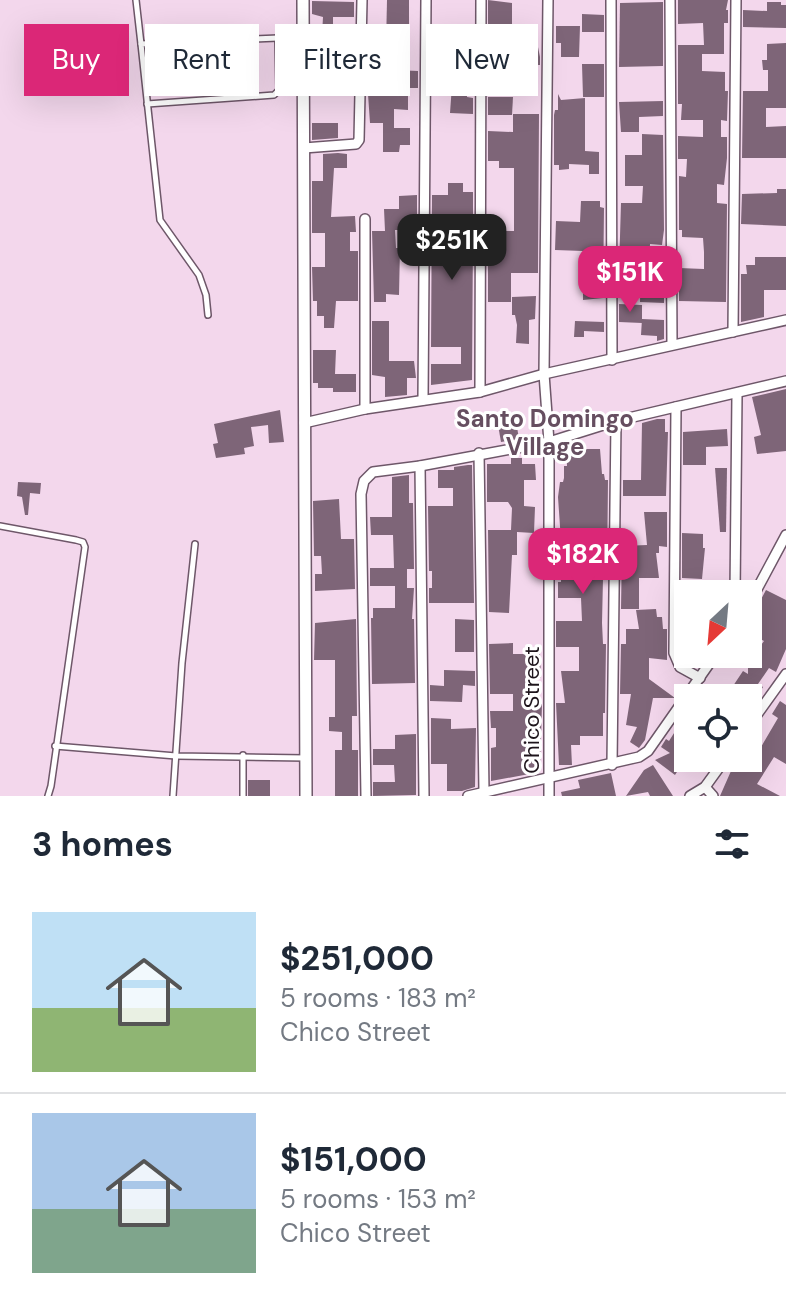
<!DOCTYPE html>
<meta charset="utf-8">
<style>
:root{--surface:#fff;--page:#f2f2f3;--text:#1f2937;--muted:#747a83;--line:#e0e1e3;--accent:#db2777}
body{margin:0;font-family:"DM Sans",sans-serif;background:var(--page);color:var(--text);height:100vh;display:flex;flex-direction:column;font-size:30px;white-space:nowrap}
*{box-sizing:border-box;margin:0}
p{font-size:26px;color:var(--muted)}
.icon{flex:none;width:44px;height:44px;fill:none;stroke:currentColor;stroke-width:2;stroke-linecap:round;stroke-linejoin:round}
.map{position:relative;height:796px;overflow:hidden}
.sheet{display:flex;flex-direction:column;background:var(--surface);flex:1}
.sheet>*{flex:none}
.guide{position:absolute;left:24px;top:24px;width:738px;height:72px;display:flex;gap:16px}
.needle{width:52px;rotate:206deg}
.fabs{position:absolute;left:674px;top:580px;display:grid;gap:16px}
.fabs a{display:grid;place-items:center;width:88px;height:88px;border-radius:0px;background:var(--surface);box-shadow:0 8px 32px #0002;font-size:40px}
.price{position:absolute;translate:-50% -68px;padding:0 18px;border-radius:16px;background:var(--accent);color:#fff;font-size:26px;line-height:52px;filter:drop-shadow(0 2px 4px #0008)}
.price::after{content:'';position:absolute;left:50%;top:48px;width:24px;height:18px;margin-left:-12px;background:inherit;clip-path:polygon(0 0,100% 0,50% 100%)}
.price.on{background:#222;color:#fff}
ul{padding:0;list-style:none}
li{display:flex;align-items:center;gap:24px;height:200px;padding:0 32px}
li+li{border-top:2px solid var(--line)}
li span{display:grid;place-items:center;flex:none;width:224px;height:160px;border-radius:0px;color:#555}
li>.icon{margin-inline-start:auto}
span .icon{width:96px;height:96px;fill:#fffc;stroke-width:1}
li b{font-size:34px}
h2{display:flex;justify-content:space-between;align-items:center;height:96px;padding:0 32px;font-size:34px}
.chip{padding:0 28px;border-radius:0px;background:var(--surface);box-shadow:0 8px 32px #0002;font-size:28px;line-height:72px}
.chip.on{background:var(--accent);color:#fff}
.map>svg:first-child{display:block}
.building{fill:#7e6578}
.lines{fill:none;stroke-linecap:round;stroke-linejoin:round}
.service-casing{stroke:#6e5769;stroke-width:8}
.minor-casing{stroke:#6e5769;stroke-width:12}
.tertiary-casing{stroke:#6e5769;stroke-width:14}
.service{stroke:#fff;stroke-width:5}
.minor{stroke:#fff;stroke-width:9}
.tertiary{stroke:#fff;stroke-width:11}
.labels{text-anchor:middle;stroke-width:6;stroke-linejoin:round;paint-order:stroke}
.street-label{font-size:22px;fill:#1d141b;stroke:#fff}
.neighbourhood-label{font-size:24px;font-weight:bold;fill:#664e60;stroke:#fff}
</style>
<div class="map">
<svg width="786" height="796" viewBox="0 0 786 796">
<rect width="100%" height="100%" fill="#f3d7ec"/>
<g class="building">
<polygon points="387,0 409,0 409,47 386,46"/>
<polygon points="488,0 512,3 512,28 534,27 540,57 540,65 535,65 535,90 516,90 516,66 488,66"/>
<polygon points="678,0 728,0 726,10 728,10 728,23 724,23 724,54 702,54 702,71 725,72 725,91 728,91 727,121 721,120 721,137 727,137 727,158 724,185 717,184 717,203 727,204 726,302 679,301 679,268 704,269 704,252 703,238 682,237 682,230 679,230 679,176 686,177 687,159 678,159 678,136 703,137 703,120 681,120 682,104 678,104 678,45 704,45 703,23 678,24"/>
<polygon points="312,1 354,2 354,17 333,17 333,64 352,66 352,83 313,81 312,35 322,35 323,17 312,14"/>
<polygon points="663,2 663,66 619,67 620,3"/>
<polygon points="767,2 781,2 781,5 786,5 786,28 743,27 743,10 767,11"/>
<polygon points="582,14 604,15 604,32 582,32"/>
<polygon points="556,26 580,26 579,57 561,57 561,43 556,43"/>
<polygon points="786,43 786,108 766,108 766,127 786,126 786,158 742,158 743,91 768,91 768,70 763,70 762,60 767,60 767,44"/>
<polygon points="438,55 458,55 458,62 465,63 467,97 473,98 473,114 450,113 453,71 437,71"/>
<polygon points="582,64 604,64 604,97 583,97"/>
<polygon points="395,70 418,71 418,88 408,88 408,110 394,109 394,128 410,128 410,145 400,145 399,152 383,152 383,123 370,123 368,94 371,94 372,86 395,87"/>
<polygon points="558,94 561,100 585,98 585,151 599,152 599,174 589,174 589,165 569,164 569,169 559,170 559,165 554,165 554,115 555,110 558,110"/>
<polygon points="488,97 513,97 512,115 488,115"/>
<polygon points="663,101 663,116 639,117 639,132 621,132 619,102"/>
<polygon points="513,114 539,114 538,273 511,273 511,302 488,302 488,234 494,233 494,231 514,231 514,168 499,168 499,161 488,161 488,131 513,132"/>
<polygon points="312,123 338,123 338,138 312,140"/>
<polygon points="642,134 663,135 664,230 662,245 650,244 649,263 655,264 655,269 664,269 664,303 640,302 641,271 619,270 621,203 642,203 643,186 625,186 625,155 642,155"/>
<polygon points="338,153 347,154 347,168 334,168 331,217 355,216 356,232 350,232 350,251 358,251 358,301 336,301 334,328 324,328 324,316 317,316 317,301 313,301 312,267 325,267 325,233 312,233 312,181 323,181 323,154"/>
<polygon points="448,183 463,183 463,192 473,192 473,216 471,216 471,233 473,233 472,380 431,385 431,364 461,364 461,347 431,347 432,195 448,195"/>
<polygon points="777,189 786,189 786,226 741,224 742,194 777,193"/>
<polygon points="417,195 417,230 395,230 396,248 400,248 399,295 386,294 386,302 374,302 372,231 385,231 384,209 399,209 399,196"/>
<polygon points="581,201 600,201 600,207 604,208 603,298 583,300 583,251 555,250 556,221 580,222"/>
<polygon points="755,257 786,257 786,290 764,290 764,317 741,322 741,274 747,274 746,265 755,265"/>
<polygon points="536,296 535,319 529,320 529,344 516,343 517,325 515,315 512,315 512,297"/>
<polygon points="619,304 642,305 642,323 619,322"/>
<polygon points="642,319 664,320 664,339 657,341 657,336 641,335"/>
<polygon points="372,321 389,321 389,361 414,361 416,378 407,378 407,395 385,397 385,377 372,375"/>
<polygon points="575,321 604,322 604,332 584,331 584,337 574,337"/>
<polygon points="313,350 336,350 335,374 356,374 356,392 333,392 333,388 318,388 318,383 313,383"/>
<polygon points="786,389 786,451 757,454 754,437 761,435 752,397"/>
<polygon points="280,410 284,442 269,443 268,425 251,427 254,446 244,448 245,454 216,458 213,444 218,443 214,424"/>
<polygon points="657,419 665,419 665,432 668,432 666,496 623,496 623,480 641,480 642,423"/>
<polygon points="516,421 519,439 501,442 498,425"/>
<polygon points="727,429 728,446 706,447 706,465 683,465 683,432"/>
<polygon points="579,440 576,449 600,449 602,474 604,474 605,480 608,480 607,578 603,578 602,623 603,644 606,644 605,713 603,713 603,736 580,736 580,745 571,745 572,765 559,765 556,703 565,703 561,671 579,671 579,647 556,647 556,621 582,621 581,598 558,598 558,582 561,582 561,541 558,497 560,482 563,482 564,478 564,466 567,466 566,444"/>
<polygon points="511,458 522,458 522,464 535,464 536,480 524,480 524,506 535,507 534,533 517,532 517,555 512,555 509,613 489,612 488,530 511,530 512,508 508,502 487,502 487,464 511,464"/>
<polygon points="468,465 472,465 474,603 429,603 429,588 432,588 432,571 429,571 428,506 453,506 453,488 438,488 438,470 454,470 454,467"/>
<polygon points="715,468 727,468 726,532 720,532"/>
<polygon points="409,475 409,503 413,503 414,569 407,569 407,588 414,588 412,619 414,619 415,683 372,684 371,618 373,618 373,608 395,608 395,586 370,586 370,568 394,568 393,535 371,535 370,517 392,517 392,477"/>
<polygon points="18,482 41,483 40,494 30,493 28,515 25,515 22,497 17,496"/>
<polygon points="339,499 341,539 354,539 355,589 315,591 315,574 322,574 321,556 314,556 313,501"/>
<polygon points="644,512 667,512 667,547 659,546 659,553 656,553 659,578 639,578 639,609 621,609 622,546 647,545"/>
<polygon points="682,533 703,534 703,548 705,548 702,579 682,578"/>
<polygon points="766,590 786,600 786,649 776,672 769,668 758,684 763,687 748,712 748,698 725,698 743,671 748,674 748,663 764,641 748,632 748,616 751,618"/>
<polygon points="656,609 657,617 662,617 663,629 667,629 667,660 649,658 649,679 675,698 653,698 645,740 639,748 630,742 637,727 626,725 631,694 620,694 621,644 626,644 626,629 639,629 636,610"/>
<polygon points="356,619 357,716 352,716 352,750 358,750 358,796 335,796 335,750 342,750 342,732 329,731 329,717 335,717 335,660 314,660 315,623"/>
<polygon points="455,619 474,620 474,652 455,652"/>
<polygon points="513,643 513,654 540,654 541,678 531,678 532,704 542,704 540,772 491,781 491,748 496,747 496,728 491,728 490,711 513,711 513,694 490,694 489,644"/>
<polygon points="444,670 475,671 475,686 463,685 462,702 430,701 430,685 444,686"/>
<polygon points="780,701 786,705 786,764 774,757 757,784 780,796 720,796 731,771 734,772 742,758 748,758 748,752 753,743 761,747 778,718 772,714"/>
<polygon points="688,711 688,755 675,775 655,760 670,753 661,747 666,739 669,741"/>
<polygon points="431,718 451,719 451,729 476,728 475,787 462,791 447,791 447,764 431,764"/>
<polygon points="416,734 416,795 373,796 373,782 395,782 394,765 373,765 373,749 395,749 395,735"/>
<polygon points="653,765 673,796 650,796 648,792 626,796 644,770"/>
<polygon points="611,773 616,796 562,796 561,792 580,788 578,780"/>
<rect x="248" y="780" width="22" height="16"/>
</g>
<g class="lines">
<defs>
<g id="service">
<polyline points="136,0 141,44"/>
<polyline points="147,104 274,95 279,90 278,37"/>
<polyline points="208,315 206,295 199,275 160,220 141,44 302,37"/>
<polyline points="0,526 76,540 83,542 85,547 51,786 48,796"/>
<polyline points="55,746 176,756 306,758"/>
<polyline points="173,796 182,663 195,544"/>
<polyline points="243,796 243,755"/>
</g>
<g id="minor">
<polyline points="548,0 544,374 549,442 549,796"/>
<polyline points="611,0 612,360"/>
<polyline points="670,0 672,344"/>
<polyline points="304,148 356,144 359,140 362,0"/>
<polyline points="365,219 365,409"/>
<polyline points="733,332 736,0"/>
<polyline points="480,392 481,0"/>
<polyline points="423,400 426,0"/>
<polyline points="676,407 674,653 680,667 700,678"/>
<polyline points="304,423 365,409 480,392 544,374 786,320"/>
<polyline points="479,453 484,792"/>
<polyline points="420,466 424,796"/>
<polyline points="735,594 737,394"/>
<polyline points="748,606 786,535"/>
<polyline points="748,727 786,674"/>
<polyline points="612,765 616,421"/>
<polyline points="705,787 713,796"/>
<polyline points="366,796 361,494 364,481 373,472 420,466 549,442 616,421 786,381"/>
<polyline points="468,796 639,757 648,751 716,654"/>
<polyline points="690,796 705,787 726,758"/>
</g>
<polyline id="tertiary" points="303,0 306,796"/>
</defs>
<use href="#service" class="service-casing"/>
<use href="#minor" class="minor-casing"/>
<use href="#tertiary" class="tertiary-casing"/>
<use href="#service" class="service"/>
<use href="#minor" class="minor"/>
<use href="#tertiary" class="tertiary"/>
</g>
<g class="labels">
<g class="street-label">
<text transform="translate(531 710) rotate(-90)" y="8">Chico Street</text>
</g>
<g class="neighbourhood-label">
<text x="545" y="427">Santo Domingo<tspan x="545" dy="28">Village</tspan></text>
</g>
</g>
</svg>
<div class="fabs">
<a><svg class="needle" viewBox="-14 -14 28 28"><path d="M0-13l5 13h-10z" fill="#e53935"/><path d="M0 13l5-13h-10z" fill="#747a83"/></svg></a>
<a><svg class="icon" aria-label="locate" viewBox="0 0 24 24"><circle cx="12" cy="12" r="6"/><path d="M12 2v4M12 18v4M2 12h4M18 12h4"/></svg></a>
</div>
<b class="price on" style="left:452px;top:282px">$251K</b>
<b class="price" style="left:630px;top:314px">$151K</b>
<b class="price" style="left:583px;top:596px">$182K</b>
<div class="guide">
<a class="chip on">Buy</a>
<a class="chip">Rent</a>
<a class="chip">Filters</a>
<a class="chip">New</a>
</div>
</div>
<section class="sheet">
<h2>3 homes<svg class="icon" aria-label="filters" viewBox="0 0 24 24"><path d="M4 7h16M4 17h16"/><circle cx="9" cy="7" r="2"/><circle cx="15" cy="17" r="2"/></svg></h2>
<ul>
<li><span style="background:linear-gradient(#bfe0f5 60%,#8fb573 0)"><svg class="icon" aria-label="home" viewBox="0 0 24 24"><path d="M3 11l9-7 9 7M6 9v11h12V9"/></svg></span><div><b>$251,000</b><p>5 rooms · 183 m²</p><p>Chico Street</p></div></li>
<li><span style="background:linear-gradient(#a9c7e8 60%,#7fa58c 0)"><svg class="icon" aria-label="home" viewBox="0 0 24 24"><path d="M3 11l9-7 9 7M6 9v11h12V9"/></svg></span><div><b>$151,000</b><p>5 rooms · 153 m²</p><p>Chico Street</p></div></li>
</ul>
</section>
